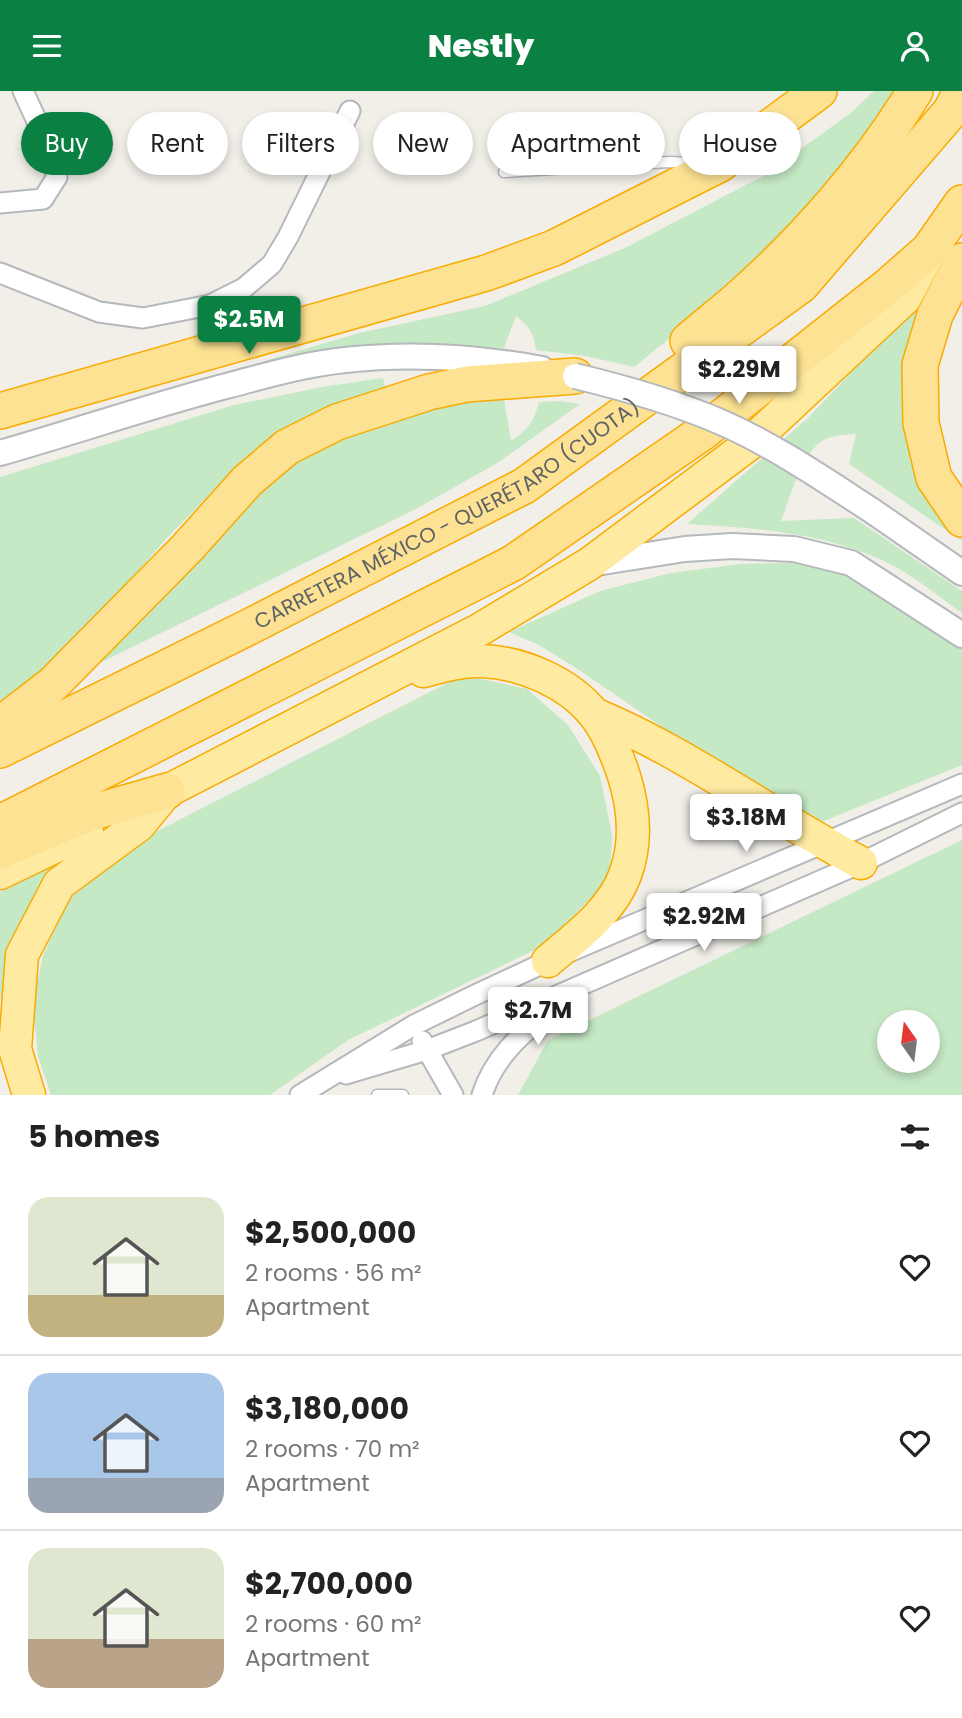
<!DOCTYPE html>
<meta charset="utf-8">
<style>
:root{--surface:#fff;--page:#f6f6f6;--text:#222;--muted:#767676;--line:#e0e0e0;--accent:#0b8043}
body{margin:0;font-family:Poppins,sans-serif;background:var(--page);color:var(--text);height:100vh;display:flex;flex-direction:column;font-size:26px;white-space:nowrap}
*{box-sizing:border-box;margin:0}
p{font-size:23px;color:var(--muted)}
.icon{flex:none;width:38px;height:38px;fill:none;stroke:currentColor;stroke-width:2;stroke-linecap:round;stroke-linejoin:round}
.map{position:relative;height:1004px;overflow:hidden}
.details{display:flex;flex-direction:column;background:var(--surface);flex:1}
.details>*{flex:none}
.hud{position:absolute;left:21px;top:21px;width:920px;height:63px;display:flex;gap:14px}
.needle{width:46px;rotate:346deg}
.buttons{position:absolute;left:877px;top:919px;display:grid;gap:14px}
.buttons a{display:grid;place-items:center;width:63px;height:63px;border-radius:50%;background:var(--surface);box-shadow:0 4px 10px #0003;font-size:35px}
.price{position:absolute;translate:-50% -60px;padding:0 16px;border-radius:7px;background:#fff;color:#222;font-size:23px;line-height:46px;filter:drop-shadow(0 2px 4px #0008)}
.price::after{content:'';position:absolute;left:50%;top:42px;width:21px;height:16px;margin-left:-10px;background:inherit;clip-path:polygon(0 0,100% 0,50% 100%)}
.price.current{background:var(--accent);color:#fff}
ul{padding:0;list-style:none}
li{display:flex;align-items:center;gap:21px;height:175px;padding:0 28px}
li+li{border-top:2px solid var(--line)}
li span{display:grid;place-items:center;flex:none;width:196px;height:140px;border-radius:21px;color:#555}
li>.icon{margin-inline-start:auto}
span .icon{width:84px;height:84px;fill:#fffc;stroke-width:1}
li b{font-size:30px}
h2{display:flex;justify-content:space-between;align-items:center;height:84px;padding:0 28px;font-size:30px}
.tag{padding:0 24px;border-radius:32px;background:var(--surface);box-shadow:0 4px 10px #0003;font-size:24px;line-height:63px}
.tag.current{background:var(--accent);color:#fff}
header{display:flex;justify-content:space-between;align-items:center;height:91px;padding:0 28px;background:var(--accent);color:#fff;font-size:32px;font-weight:800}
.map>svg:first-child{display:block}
.green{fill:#c5e8c5;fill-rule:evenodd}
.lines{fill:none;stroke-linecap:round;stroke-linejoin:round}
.service-casing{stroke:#b5b8bc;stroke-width:13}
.minor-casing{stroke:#b5b8bc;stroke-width:23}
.tertiary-casing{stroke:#b5b8bc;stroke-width:28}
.trunk-casing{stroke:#f9ab00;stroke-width:35}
.motorway-casing{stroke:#f9ab00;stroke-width:38}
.service{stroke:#fff;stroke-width:10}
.minor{stroke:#fff;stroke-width:19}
.tertiary{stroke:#fff;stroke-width:24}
.trunk{stroke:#feeaa1;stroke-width:32}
.motorway{stroke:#fde293;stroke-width:35}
.tertiary-bridge-casing{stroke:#b5b8bc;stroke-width:28;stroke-linecap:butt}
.tertiary-bridge{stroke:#fff;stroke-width:24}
.labels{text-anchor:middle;stroke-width:7;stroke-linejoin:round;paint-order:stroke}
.street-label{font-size:21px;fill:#5f6368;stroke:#fff}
</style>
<header><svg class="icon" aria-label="menu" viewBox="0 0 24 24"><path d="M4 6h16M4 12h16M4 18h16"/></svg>Nestly<svg class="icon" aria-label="person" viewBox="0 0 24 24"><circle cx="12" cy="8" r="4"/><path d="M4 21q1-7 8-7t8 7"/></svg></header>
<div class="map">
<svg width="962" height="1004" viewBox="0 0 962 1004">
<rect width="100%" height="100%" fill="#f1efe8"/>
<g class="green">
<path d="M874 0H898L832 98 753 180 634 276 586 265 536 259C534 242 529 235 516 225L504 257C442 253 378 252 317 263 283 269 250 277 217 284L359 242 485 215 627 156 765 84 852 21Z"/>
<path d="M934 194 914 256 962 450 849 373 856 343C844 344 832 344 822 350 801 364 790 407 781 430L854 427 962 500V522C938 505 913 484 886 471 824 441 755 437 687 433L809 326Z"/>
<polygon points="383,287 386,299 306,329 241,371 165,449 92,533 29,594 0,614 0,386 234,314 322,296"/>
<path d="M483 308H504L511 350C528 340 534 330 539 311L559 310 580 313 499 371 416 418 79 582 232 412 318 355 442 313Z"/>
<polygon points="794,472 844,484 890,505 962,557 962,674 809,736 576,577 539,554 509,541 600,500 671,482 740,473"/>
<polygon points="463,584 527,598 568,634 600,685 612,744 610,788 543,855 348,949 270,1004 51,1004 38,965 33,914 43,864 64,819 85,786 126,756"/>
<path d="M962 749V1004H518L548 949ZM889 931H928V970H889Z"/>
<polygon points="57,772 30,811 8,865 0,911 0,801"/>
</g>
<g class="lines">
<defs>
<g id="service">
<polyline points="504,81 669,71 695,72"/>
<polyline points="377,1004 403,1004"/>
</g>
<g id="minor">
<polyline points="0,112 43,108 57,86 47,52 23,0"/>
<polyline points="0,182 99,221 143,227 210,214 244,197 272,173 288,146 350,20"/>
<polyline points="422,950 453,1004"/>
<polyline points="346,983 427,959 476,940 861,772 962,722"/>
<polyline points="300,1004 414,934 475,904 548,870 962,693"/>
<path d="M482 1004C495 962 528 938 560 910"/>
</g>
<g id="tertiary">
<path d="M0 362C77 340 153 314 230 294 268 284 306 273 345 269 411 262 477 266 542 278"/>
<polyline points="871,419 962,482"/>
<polyline points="590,473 685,458 732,455 794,458 851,472 962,544"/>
</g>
<g id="trunk">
<path d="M423 580C442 575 462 569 481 570 521 571 568 591 594 623 608 640 617 664 624 685 634 717 637 752 625 784 612 820 576 846 548 870"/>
<path d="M594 623C688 662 771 725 861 772"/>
<polyline points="146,711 479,539 589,473 748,354 905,207 928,163"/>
<polyline points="0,782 87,740"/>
<polyline points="29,1004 15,958 22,864 59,793 139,734 167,700"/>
</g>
<g id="motorway">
<polyline points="962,170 935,224 920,274 921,332 934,387 962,428"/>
<path d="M688 250C704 236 721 223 737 209 804 150 869 76 915 0"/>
<polyline points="0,320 486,182 554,157 720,73 819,0"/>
<polyline points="0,634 53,593 187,457 247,390 287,356 337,331 429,301 467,293 575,285"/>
<path id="s1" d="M0 659 249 536 524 395 801 194 951 20 961 0"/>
<polyline points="0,732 513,472 703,341 888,195 929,159 962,112"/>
<polyline points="0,760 90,722 167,700"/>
</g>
</defs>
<use href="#service" class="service-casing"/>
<use href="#minor" class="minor-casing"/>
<use href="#tertiary" class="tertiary-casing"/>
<use href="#trunk" class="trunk-casing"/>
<use href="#motorway" class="motorway-casing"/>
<use href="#service" class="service"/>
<use href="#minor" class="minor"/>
<use href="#tertiary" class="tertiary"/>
<use href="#trunk" class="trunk"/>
<use href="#motorway" class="motorway"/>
<defs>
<path id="tertiary-bridge" d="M575 285C625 297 675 311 723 332 775 355 823 388 871 419"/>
</defs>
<use href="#tertiary-bridge" class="tertiary-bridge-casing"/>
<use href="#tertiary-bridge" class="tertiary-bridge"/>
</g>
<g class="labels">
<g class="street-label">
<text dy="7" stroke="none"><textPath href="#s1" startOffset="506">CARRETERA MÉXICO - QUERÉTARO (CUOTA)</textPath></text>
</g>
</g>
</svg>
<div class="buttons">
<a><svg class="needle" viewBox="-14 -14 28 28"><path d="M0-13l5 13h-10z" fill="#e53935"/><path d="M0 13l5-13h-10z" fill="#767676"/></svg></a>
</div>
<b class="price current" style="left:249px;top:265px">$2.5M</b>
<b class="price" style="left:739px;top:315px">$2.29M</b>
<b class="price" style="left:746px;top:763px">$3.18M</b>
<b class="price" style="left:704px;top:862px">$2.92M</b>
<b class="price" style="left:538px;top:956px">$2.7M</b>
<div class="hud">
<a class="tag current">Buy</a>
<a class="tag">Rent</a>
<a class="tag">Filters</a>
<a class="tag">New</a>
<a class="tag">Apartment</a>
<a class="tag">House</a>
</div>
</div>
<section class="details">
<h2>5 homes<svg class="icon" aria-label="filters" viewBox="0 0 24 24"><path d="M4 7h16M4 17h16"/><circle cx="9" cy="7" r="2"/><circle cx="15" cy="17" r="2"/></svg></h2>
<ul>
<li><span style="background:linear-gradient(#dfe7d0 70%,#c2b280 0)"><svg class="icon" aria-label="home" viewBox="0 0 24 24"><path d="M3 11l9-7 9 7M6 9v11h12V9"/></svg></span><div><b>$2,500,000</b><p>2 rooms · 56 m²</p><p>Apartment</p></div><svg class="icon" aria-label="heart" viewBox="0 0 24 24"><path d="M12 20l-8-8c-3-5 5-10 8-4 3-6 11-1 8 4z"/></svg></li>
<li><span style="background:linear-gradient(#a9c7e8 75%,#9aa5b1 0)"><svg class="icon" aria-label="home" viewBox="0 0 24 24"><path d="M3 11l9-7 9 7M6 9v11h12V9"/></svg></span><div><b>$3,180,000</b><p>2 rooms · 70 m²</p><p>Apartment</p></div><svg class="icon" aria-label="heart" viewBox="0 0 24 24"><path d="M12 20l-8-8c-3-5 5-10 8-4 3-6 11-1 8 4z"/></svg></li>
<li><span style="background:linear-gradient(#dfe7d0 65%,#b9a48a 0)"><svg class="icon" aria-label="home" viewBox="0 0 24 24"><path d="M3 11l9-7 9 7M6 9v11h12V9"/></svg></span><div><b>$2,700,000</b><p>2 rooms · 60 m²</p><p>Apartment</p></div><svg class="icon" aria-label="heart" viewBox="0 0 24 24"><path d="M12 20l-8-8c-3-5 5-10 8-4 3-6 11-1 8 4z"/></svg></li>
</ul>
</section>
